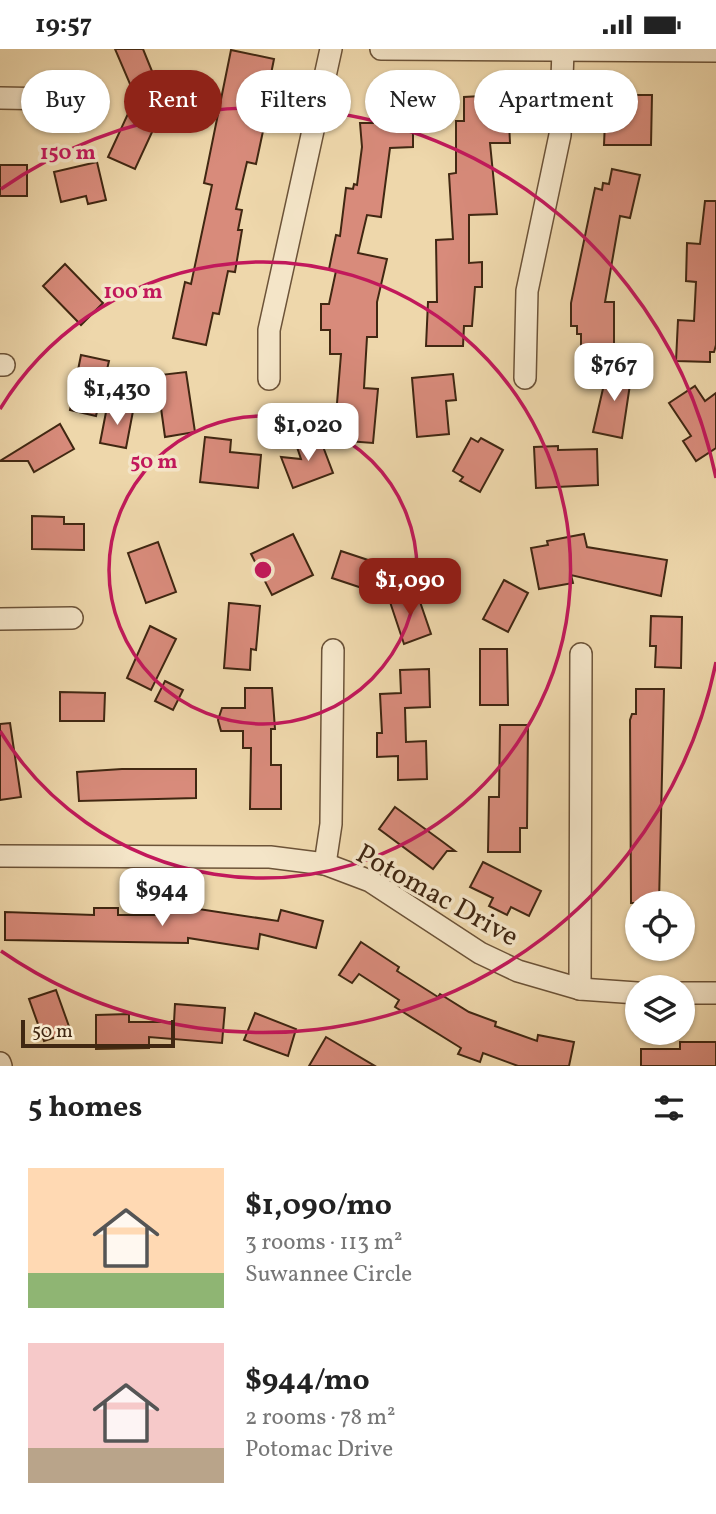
<!DOCTYPE html>
<meta charset="utf-8">
<style>
:root{--surface:#fff;--page:#f6f6f6;--text:#222;--muted:#767676;--accent:#8f2418}
body{margin:0;font-family:Vollkorn,serif;background:var(--page);color:var(--text);height:100vh;display:flex;flex-direction:column;font-size:26px;white-space:nowrap}
*{box-sizing:border-box;margin:0}
p{font-size:23px;color:var(--muted)}
.icon{flex:none;width:38px;height:38px;fill:none;stroke:currentColor;stroke-width:2;stroke-linecap:round;stroke-linejoin:round}
.map{position:relative;height:1017px;overflow:hidden}
.details{display:flex;flex-direction:column;background:var(--surface);flex:1}
.details>*{flex:none}
.top-card{position:absolute;left:21px;top:21px;width:676px;height:63px;display:flex;gap:14px}
.controls{position:absolute;left:625px;top:842px;display:grid;gap:14px}
.controls a{display:grid;place-items:center;width:70px;height:70px;border-radius:50%;background:var(--surface);box-shadow:0 2px 5px #0004;font-size:35px}
.scale{position:absolute;left:21px;bottom:18px;width:154px;box-sizing:border-box;padding-left:7px;border:4px solid #402712;border-top:0;font-size:19px;line-height:24px;white-space:nowrap;color:#402712;-webkit-text-stroke:5px #f4e5c8;paint-order:stroke}
.price{position:absolute;translate:-50% -60px;padding:0 16px;border-radius:14px;background:#fff;color:#222;font-size:23px;line-height:46px;filter:drop-shadow(0 2px 4px #0008)}
.price::after{content:'';position:absolute;left:50%;top:42px;width:21px;height:16px;margin-left:-10px;background:inherit;clip-path:polygon(0 0,100% 0,50% 100%)}
.price.on{background:var(--accent);color:#fff}
ul{padding:0;list-style:none}
li{display:flex;align-items:center;gap:21px;height:175px;padding:0 28px}
li span{display:grid;place-items:center;flex:none;width:196px;height:140px;border-radius:0px;color:#555}
li>.icon{margin-inline-start:auto}
span .icon{width:84px;height:84px;fill:#fffc;stroke-width:1}
li b{font-size:30px}
h2{display:flex;justify-content:space-between;align-items:center;height:84px;padding:0 28px;font-size:30px}
.pill{padding:0 24px;border-radius:32px;background:var(--surface);box-shadow:0 2px 5px #0004;font-size:24px;line-height:63px}
.pill.on{background:var(--accent);color:#fff}
.status{display:flex;justify-content:space-between;align-items:center;height:49px;padding:0 35px;background:var(--surface);direction:ltr}
.status svg{height:19px;fill:currentColor}
.map>svg:first-child{display:block}
.building{fill:#d88b7b;stroke:#402712;stroke-width:2}
.lines{fill:none;stroke-linecap:round;stroke-linejoin:round}
.minor-casing{stroke:#6c5338;stroke-width:24}
.minor{stroke:#f4e5c8;stroke-width:21}
.ring{fill:none;stroke:#c2185b;stroke-width:3.5}
.labels{text-anchor:middle;stroke-width:7;stroke-linejoin:round;paint-order:stroke}
.street-label{font-size:28px;fill:#402712;stroke:#f4e5c8}
.centre{fill:#c2185b;stroke:#f4e5c8;stroke-width:3.5}
.ring-label{font-size:21px;text-anchor:middle;font-weight:bold;fill:#c2185b;stroke:#f4e5c8;stroke-width:7;stroke-linejoin:round;paint-order:stroke}
</style>
<div class="status"><b>19:57</b><svg viewBox="0 0 49 12"><path d="M0 12V9h3v3zM5 12V6h3v6zM10 12V3h3v9zM15 12V0h3v12zM26 1h20v11H26zM47 4h2v5h-2z"/></svg></div>
<div class="map">
<svg width="716" height="1017" viewBox="0 0 716 1017">
<rect width="100%" height="100%" fill="#eed7ab"/>
<filter id="stains"><feTurbulence type="fractalNoise" baseFrequency=".00286" numOctaves="4"/><feColorMatrix values="0 0 0 0 .2 0 0 0 0 .09 0 0 0 0 .02 0 0 0 .5 -.17"/></filter>
<radialGradient id="worn" r=".72"><stop offset=".6" stop-color="#630" stop-opacity="0"/><stop offset="1" stop-color="#630" stop-opacity=".3"/></radialGradient>
<g class="building">
<polygon points="115,0 143,0 156,32 133,42"/>
<polygon points="231,1 274,10 271,25 275,26 256,115 247,113 236,160 242,161 238,181 242,181 235,223 228,222 219,265 213,264 206,296 173,289 185,233 191,235 212,136 204,134"/>
<polygon points="616,46 652,46 651,96 604,96 605,72 616,72"/>
<polygon points="481,47 481,51 494,51 494,64 500,64 500,72 509,72 510,94 490,94 497,165 469,166 469,214 482,213 482,238 475,238 472,277 464,277 463,297 426,297 428,253 437,253 436,191 453,190 449,125 456,124 456,72 464,72 464,48"/>
<polygon points="373,49 402,49 402,75 413,76 413,98 390,99 381,168 367,166 358,204 387,210 377,253 377,288 367,288 364,339 378,340 373,394 334,391 341,305 330,305 330,281 321,281 321,255 329,255 336,222 329,220 336,186 340,187 346,139 353,140 354,135 357,136 362,98 360,74 373,74"/>
<polygon points="132,56 159,68 135,120 108,108"/>
<polygon points="97,113 106,151 88,155 86,147 61,153 54,123"/>
<rect x="0" y="116" width="27" height="31"/>
<polygon points="612,120 640,126 630,169 620,167 605,253 614,253 614,299 581,299 581,285 577,285 577,277 571,277 571,254 595,139 602,141 603,134 609,135"/>
<polygon points="705,152 716,152 716,296 714,303 710,303 710,313 676,312 678,271 694,272 696,233 686,232 687,194 700,195"/>
<polygon points="65,215 103,254 81,276 43,237"/>
<polygon points="81,306 109,312 96,367 70,361"/>
<polygon points="608,318 632,322 622,389 593,383"/>
<polygon points="186,323 195,383 165,388 160,352 164,352 160,326"/>
<polygon points="453,325 456,351 446,352 449,385 417,388 412,329"/>
<polygon points="695,337 705,352 716,344 716,399 696,412 683,392 691,387 669,354"/>
<polygon points="107,358 133,362 126,399 100,394"/>
<polygon points="60,375 74,400 34,423 28,412 0,412"/>
<polygon points="319,387 333,424 293,439 281,408 301,410 296,395"/>
<polygon points="205,388 231,391 230,403 261,406 258,439 200,433"/>
<polygon points="471,389 478,393 481,389 503,401 480,443 460,432 463,428 453,422"/>
<polygon points="558,397 558,401 597,400 598,436 536,439 534,398"/>
<polygon points="32,467 64,468 64,475 84,475 84,501 32,500"/>
<polygon points="293,485 313,526 272,546 251,505"/>
<polygon points="584,485 587,498 667,511 661,547 571,526 573,534 539,540 531,499 548,496 547,492"/>
<polygon points="158,493 176,543 146,554 128,504"/>
<polygon points="341,502 383,516 374,543 332,529"/>
<polygon points="504,531 528,544 508,583 483,570"/>
<polygon points="417,544 431,585 404,595 390,553"/>
<polygon points="229,554 260,557 256,601 251,600 250,621 224,619"/>
<polygon points="651,567 682,568 681,619 655,618 656,597 650,597"/>
<polygon points="150,577 176,590 151,641 127,629"/>
<polygon points="480,600 507,600 508,656 480,656"/>
<polygon points="429,620 430,658 405,659 406,693 426,692 427,730 398,731 398,707 377,708 377,684 382,684 380,645 401,644 400,621"/>
<polygon points="165,632 183,641 173,661 155,652"/>
<polygon points="245,639 272,639 275,680 271,680 271,716 281,716 281,760 250,760 251,699 243,699 243,682 221,682 218,671 222,659 245,659"/>
<polygon points="636,640 664,640 659,854 631,854 630,671 632,665 636,665"/>
<polygon points="60,643 105,644 104,672 60,672"/>
<polygon points="10,674 21,748 0,751 0,675"/>
<polygon points="500,676 528,676 527,779 520,779 520,803 488,803 489,748 499,748"/>
<polygon points="122,720 196,720 196,749 79,752 77,723"/>
<polygon points="395,758 443,793 455,802 447,802 433,820 379,780"/>
<polygon points="483,813 541,842 529,867 511,858 507,866 489,857 493,849 470,838"/>
<polygon points="94,859 118,859 118,866 163,866 163,860 192,859 278,872 281,861 323,872 316,899 260,885 258,900 188,889 188,894 5,891 5,863 94,866"/>
<polygon points="361,893 399,918 397,922 438,948 440,945 469,963 496,973 495,977 537,992 538,986 574,993 569,1017 518,1017 483,1004 480,1013 458,1005 461,999 395,958 399,951 359,925 352,934 339,926"/>
<polygon points="56,941 71,983 44,992 29,950"/>
<polygon points="175,955 225,959 222,994 149,988 149,999 96,1000 96,966 129,965 129,973 174,973"/>
<polygon points="255,964 296,980 288,1007 244,991"/>
<polygon points="326,988 375,1017 309,1017"/>
<polygon points="680,993 716,993 716,1017 641,1017 641,1000 680,1000"/>
</g>
<g class="lines">
<defs>
<g id="minor">
<polyline points="381,0 716,2"/>
<polyline points="0,49 57,50"/>
<polyline points="0,316 4,316"/>
<polyline points="525,329 527,242 560,86 563,1"/>
<polyline points="269,330 269,281 331,0"/>
<polyline points="0,570 72,569"/>
<polyline points="0,807 270,808 325,815 370,832 480,904 518,922 580,940 637,944"/>
<polyline points="325,815 331,775 333,601"/>
<polyline points="580,940 581,605"/>
<polyline points="682,944 716,944"/>
<polyline points="0,1014 1,1017"/>
</g>
</defs>
<use href="#minor" class="minor-casing"/>
<use href="#minor" class="minor"/>
</g>
<g class="ring">
<circle cx="263" cy="521" r="154"/>
<path d="M0 360A308 308 0 1 1 0 682"/>
<path d="M716 613A462 462 0 0 1 1 902M1 140A462 462 0 0 1 716 429"/>
</g>
<g class="labels">
<g class="street-label">
<text transform="translate(438 845) rotate(29)" y="10">Potomac Drive</text>
</g>
</g>
<circle cx="263" cy="521" r="10" class="centre"/>
<g class="ring-label">
<text x="68" y="110">150 m</text>
<text x="133" y="249">100 m</text>
<text x="154" y="419">50 m</text>
</g>
<rect width="100%" height="100%" filter="url(#stains)"/>
<rect width="100%" height="100%" fill="url(#worn)"/>
</svg>
<div class="controls">
<a><svg class="icon" aria-label="locate" viewBox="0 0 24 24"><circle cx="12" cy="12" r="6"/><path d="M12 2v4M12 18v4M2 12h4M18 12h4"/></svg></a>
<a><svg class="icon" aria-label="layers" viewBox="0 0 24 24"><path d="M12 4l9 5-9 5-9-5zM3 14l9 5 9-5"/></svg></a>
</div>
<div class="scale">50 m</div>
<b class="price" style="left:614px;top:354px">$767</b>
<b class="price" style="left:117px;top:378px">$1,430</b>
<b class="price" style="left:308px;top:414px">$1,020</b>
<b class="price on" style="left:410px;top:569px">$1,090</b>
<b class="price" style="left:162px;top:879px">$944</b>
<div class="top-card">
<a class="pill">Buy</a>
<a class="pill on">Rent</a>
<a class="pill">Filters</a>
<a class="pill">New</a>
<a class="pill">Apartment</a>
</div>
</div>
<section class="details">
<h2>5 homes<svg class="icon" aria-label="filters" viewBox="0 0 24 24"><path d="M4 7h16M4 17h16"/><circle cx="9" cy="7" r="2"/><circle cx="15" cy="17" r="2"/></svg></h2>
<ul>
<li><span style="background:linear-gradient(#ffd9b3 75%,#8fb573 0)"><svg class="icon" aria-label="home" viewBox="0 0 24 24"><path d="M3 11l9-7 9 7M6 9v11h12V9"/></svg></span><div><b>$1,090/mo</b><p>3 rooms · 113 m²</p><p>Suwannee Circle</p></div></li>
<li><span style="background:linear-gradient(#f6c9c9 75%,#b9a48a 0)"><svg class="icon" aria-label="home" viewBox="0 0 24 24"><path d="M3 11l9-7 9 7M6 9v11h12V9"/></svg></span><div><b>$944/mo</b><p>2 rooms · 78 m²</p><p>Potomac Drive</p></div></li>
</ul>
</section>
